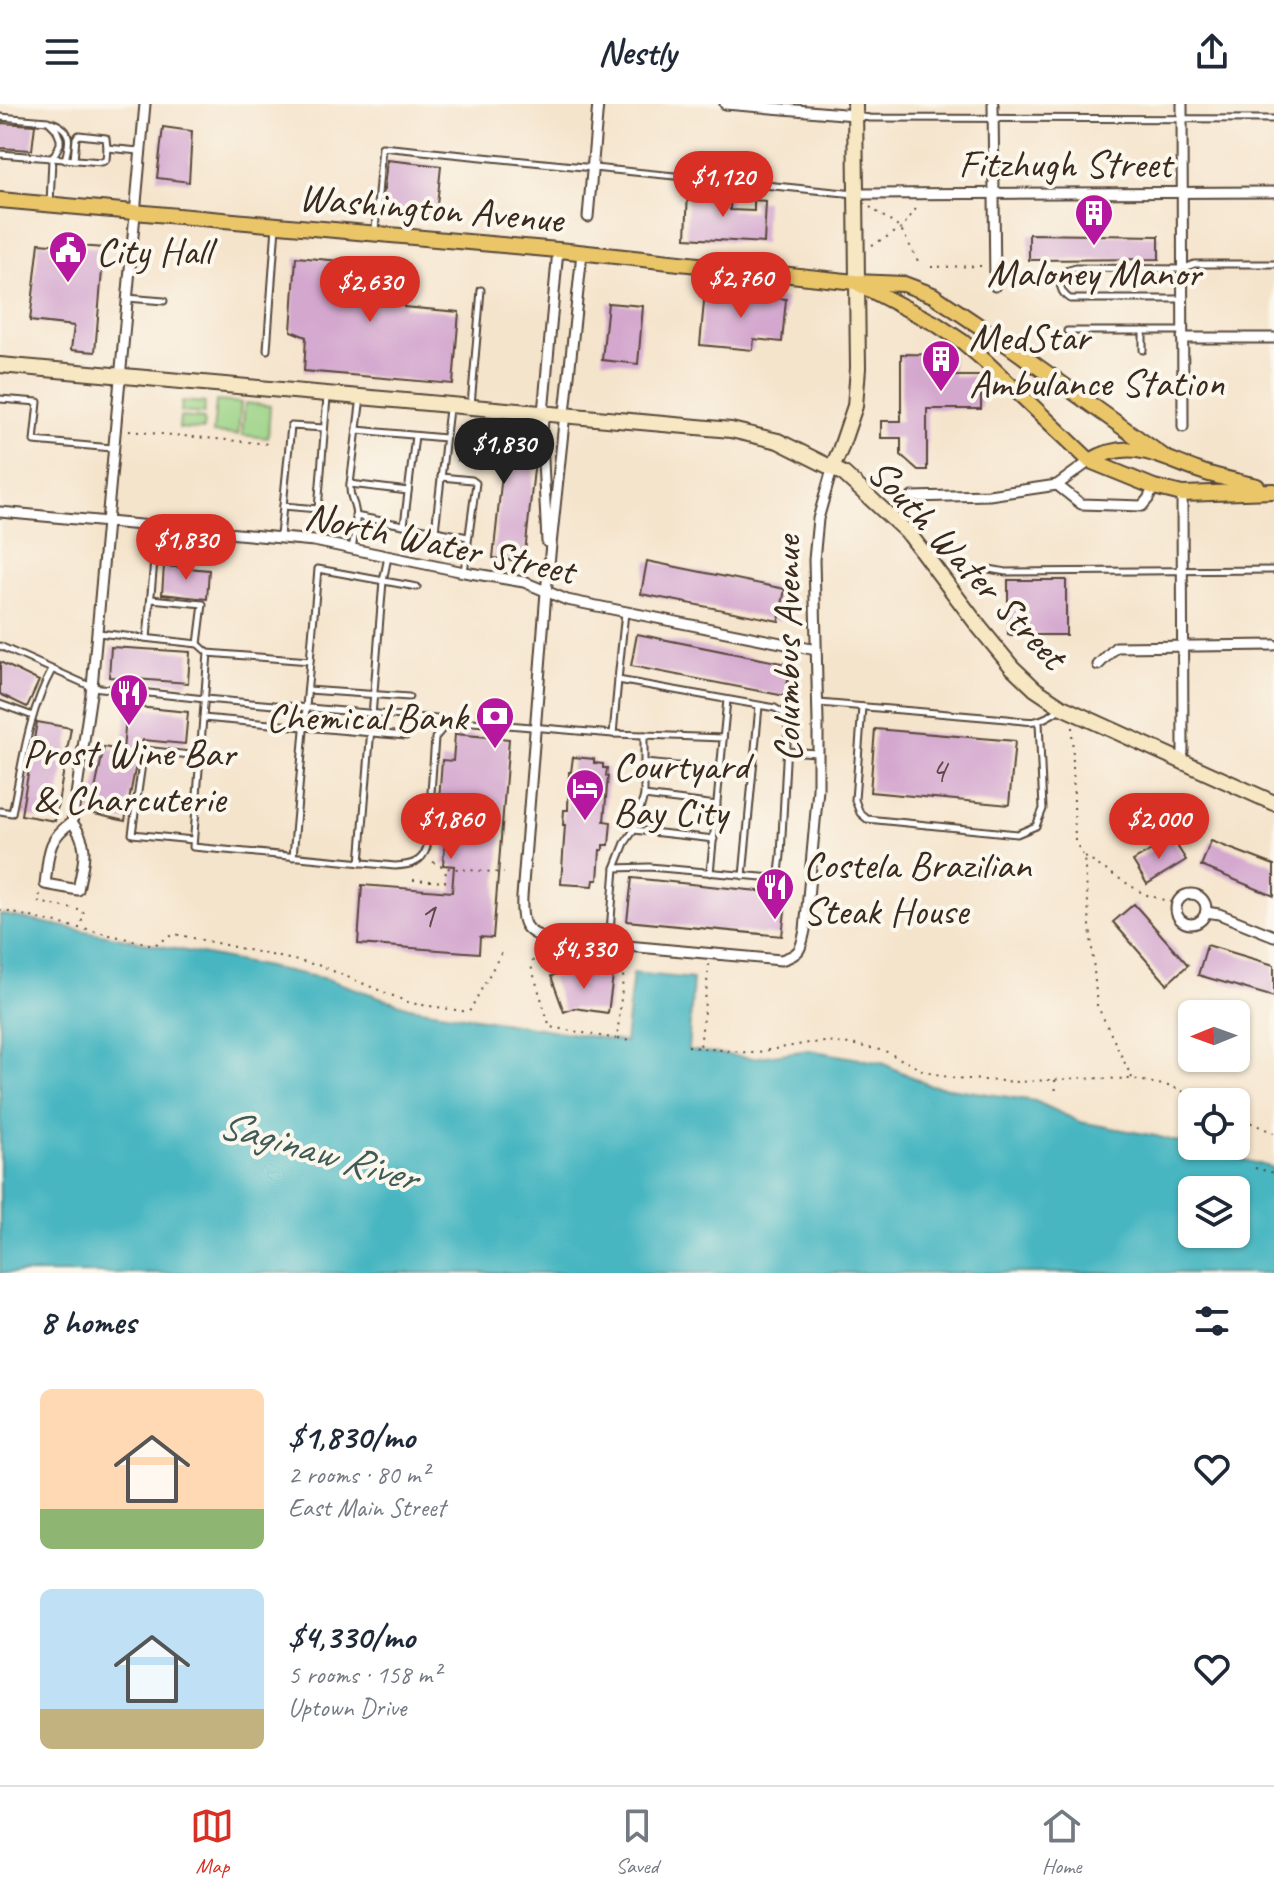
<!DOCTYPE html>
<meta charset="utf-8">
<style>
:root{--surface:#fff;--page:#f2f2f3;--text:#1f2937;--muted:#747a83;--line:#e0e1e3;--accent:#d93025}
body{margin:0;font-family:Caveat,sans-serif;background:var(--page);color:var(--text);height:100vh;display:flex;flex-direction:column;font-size:30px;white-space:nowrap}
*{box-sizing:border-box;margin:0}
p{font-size:26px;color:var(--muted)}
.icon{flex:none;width:44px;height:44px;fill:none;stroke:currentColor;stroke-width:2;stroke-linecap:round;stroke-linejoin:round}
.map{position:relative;height:1169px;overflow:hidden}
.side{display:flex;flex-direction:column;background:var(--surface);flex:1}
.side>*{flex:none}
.needle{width:52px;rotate:269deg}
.controls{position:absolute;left:1178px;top:896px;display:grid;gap:16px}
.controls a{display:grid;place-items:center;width:72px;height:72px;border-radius:12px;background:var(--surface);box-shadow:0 2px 6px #0004;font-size:40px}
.price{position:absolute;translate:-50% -68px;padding:0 18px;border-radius:28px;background:var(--accent);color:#fff;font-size:26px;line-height:52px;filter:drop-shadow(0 2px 4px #0008)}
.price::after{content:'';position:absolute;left:50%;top:48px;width:24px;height:18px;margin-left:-12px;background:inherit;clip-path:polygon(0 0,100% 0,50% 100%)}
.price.current{background:#222;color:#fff}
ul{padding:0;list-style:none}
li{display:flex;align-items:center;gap:24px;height:200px;padding:0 40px}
li span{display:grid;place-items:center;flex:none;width:224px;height:160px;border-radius:12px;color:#555}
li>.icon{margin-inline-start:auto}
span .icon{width:96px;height:96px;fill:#fffc;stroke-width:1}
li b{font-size:34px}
h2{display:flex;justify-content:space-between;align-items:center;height:96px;padding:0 40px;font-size:34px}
header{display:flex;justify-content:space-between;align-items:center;height:104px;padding:0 40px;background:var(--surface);font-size:36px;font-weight:600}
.tab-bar{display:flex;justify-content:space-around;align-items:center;height:112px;border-top:2px solid var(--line);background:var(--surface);font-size:22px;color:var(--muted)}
.tab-bar a{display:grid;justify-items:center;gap:4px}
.tab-bar .current{color:var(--accent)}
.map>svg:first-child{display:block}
.green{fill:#9ad284;stroke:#6a7e51;stroke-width:2}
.water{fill:#47b6c1;stroke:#417070;stroke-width:2;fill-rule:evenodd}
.building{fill:#d4a7cf}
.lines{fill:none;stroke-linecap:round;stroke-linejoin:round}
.lane-casing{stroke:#574638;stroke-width:9}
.street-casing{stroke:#574638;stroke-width:13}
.secondary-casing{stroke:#574638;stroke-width:18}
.primary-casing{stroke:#574638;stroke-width:18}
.path{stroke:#574638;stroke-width:2;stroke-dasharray:2 6;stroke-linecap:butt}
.lane{stroke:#fff;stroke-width:5}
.street{stroke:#fff;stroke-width:9}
.secondary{stroke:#f7e8c3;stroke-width:14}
.primary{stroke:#ebc669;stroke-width:14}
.labels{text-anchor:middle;stroke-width:8;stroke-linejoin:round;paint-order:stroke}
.number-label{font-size:36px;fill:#61494a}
.street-label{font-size:40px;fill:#3b2a1e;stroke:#fbf7ec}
.poi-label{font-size:40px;fill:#3b2a1e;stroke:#fbf7ec;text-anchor:start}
.water-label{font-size:42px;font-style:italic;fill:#3f5b57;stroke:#fbf7ec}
</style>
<header><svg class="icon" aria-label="menu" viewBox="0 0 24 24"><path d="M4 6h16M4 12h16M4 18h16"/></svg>Nestly<svg class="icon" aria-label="share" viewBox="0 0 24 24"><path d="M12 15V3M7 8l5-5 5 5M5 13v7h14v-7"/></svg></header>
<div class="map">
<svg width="1274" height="1169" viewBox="0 0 1274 1169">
<rect width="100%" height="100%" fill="#fbf7ec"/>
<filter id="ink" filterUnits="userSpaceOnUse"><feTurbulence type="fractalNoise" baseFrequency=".0125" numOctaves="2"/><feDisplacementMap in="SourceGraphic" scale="16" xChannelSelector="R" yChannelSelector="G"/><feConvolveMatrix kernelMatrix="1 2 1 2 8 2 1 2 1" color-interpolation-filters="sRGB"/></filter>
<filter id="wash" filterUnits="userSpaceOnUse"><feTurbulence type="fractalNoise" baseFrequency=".006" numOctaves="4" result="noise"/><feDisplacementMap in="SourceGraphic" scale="32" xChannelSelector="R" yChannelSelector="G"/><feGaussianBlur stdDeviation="1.8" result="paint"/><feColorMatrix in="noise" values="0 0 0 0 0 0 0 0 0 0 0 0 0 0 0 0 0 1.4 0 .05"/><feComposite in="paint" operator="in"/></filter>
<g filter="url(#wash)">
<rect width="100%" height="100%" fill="#f5e4cc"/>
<g class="green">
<polygon points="182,297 205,299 204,310 181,308"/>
<polygon points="216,297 241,299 238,331 213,329"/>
<polygon points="245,299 270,302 268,334 242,331"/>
<polygon points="180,313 204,315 203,326 179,324"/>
</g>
<path class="water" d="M0 810 327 875 409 903 625 938 633 869 693 875 688 946 751 954 809 946 882 959 929 981 1035 997 1080 1018 1156 1032 1274 1064V1169H0ZM1192 1086H1236V1130H1192Z"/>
<g id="blocks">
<g class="building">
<polygon points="0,19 35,21 32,46 0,44"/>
<polygon points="163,23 192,27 189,78 157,74"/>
<polygon points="387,56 441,62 436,111 382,105"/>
<polygon points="688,86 731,88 730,106 754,107 754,96 766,97 764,139 686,134"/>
<polygon points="1029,130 1159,132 1159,155 1029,156"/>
<polygon points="39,139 104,144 95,248 71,246 74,222 30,217"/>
<polygon points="296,153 408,163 404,203 459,208 453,280 304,267 306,233 291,227"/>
<polygon points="705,187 786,195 782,238 754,235 753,246 700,241"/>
<polygon points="608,199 643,202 638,260 602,256"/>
<polygon points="901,250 952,251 953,272 981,272 981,305 927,305 927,366 918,366 901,351 901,334 881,334 881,317 901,317"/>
<polygon points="460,322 516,328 514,354 535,356 524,458 493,454 503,361 457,356"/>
<polygon points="647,457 785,485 779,517 641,490"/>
<polygon points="164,462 209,466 207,495 162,490"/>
<rect x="1008" y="476" width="58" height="55"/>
<polygon points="637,530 791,561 785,592 631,562"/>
<polygon points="111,543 190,548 188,579 109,573"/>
<polygon points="0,558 39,577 27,603 0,590"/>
<polygon points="127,602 188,608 185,640 143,636 139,645 125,717 90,709 104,643 123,647"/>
<polygon points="37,618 71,624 55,717 21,711"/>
<polygon points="875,625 1015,637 1009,701 870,688"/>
<polygon points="455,630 509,635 493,834 480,833 479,849 358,840 362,781 452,788 454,762 443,761 445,737 436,737 442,656 453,657"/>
<polygon points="573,653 594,655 594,659 603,660 603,664 607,664 606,672 608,672 604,717 611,718 609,741 603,741 603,746 600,746 598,776 594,776 593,782 561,780 565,721 563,721 564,706 568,706 569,668 571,668"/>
<polygon points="1172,734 1186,756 1147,780 1133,757"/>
<polygon points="1211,737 1274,761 1274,792 1201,762"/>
<polygon points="632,774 787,790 782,832 627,817"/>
<polygon points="1134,800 1188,861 1167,880 1113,818"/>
<polygon points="1207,841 1274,861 1274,893 1198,871"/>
<polygon points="566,867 613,872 608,909 574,904 564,908 551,872"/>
</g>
</g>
</g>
<g filter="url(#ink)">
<use href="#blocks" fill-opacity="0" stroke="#574638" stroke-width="2"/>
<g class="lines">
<defs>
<g id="lane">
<polyline points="855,12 870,14 1274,15"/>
<polyline points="0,13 48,17 56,25 60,35 60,40 52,55 50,100"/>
<path d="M52 18C73 26 70 37 65 56"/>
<polyline points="0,50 102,58 106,56 107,44 139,47"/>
<polyline points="74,56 76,34 79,31 106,34 107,44"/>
<polyline points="375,126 382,43 855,90"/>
<polyline points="127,194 164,197"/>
<path d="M1183 195H1070C1060 189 1058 178 1062 168L1076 164 1183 165 1194 160H1274"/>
<polyline points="1067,227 1182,227"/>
<polyline points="1143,227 1143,246"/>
<polyline points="267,246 276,122"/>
<polyline points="0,295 38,298 34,337 112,344"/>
<polyline points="471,301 481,186"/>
<polyline points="357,326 445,334"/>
<polyline points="441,373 472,376 476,379 464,468"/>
<polyline points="350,380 408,387"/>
<polyline points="283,402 318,405 327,293"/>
<polyline points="355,412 468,433"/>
<polyline points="404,421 415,332"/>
<polyline points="435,427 449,305"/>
<polyline points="280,432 291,322 324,324"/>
<path d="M352 445C354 432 358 418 355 405 353 393 349 395 350 380L361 293"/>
<polyline points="989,465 1006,468 1274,466"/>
<polyline points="151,495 203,500 198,540"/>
<polyline points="98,529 198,540 208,549"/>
<polyline points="147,534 157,424"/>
<polyline points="0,542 92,583 205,595 613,630 644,631 644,692 634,726 625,739 615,764 609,840"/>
<path d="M310 557 208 549 193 743 395 762C411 761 422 759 427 743L435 634 449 617"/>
<polyline points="618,576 625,508"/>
<polyline points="308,586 409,593"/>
<path d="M819 599 1007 615C1032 619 1039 620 1060 605"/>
<polyline points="0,600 33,612"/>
<polyline points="862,603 855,696 860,709 867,715 1017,730 1036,722 1043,705 1039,618"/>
<polyline points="203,614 406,632"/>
<polyline points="613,630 618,576 775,604 783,609 788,620 781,751 779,769 774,774 649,763 615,764"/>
<polyline points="644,631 723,634"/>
<polyline points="786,647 817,649"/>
<polyline points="644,659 720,666"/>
<polyline points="644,692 717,701"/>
<path d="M0 707 12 709C22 662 28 609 52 566"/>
<polyline points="634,726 714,735"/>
<polyline points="193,736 132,730 144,646 200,652"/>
<polyline points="293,753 318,465 417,483"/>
<polyline points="360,759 383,477 388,453"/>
<polyline points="710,769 727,596"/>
<polyline points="743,772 759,602"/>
</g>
<g id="street">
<polyline points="725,0 855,11"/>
<polyline points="993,0 995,182"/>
<polyline points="1182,0 1183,323"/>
<polyline points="856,90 1274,88"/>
<polyline points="588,113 598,0"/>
<path d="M582 149 546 488 522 793C521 819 523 829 550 835L781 856C801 850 801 845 805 826L818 685V618L814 456 818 415 833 362"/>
<polyline points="1182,234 1274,234"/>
<polyline points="1057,381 1081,400 1142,402 1148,395 1154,383"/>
<polyline points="912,393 989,391 1057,381 1090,357"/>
<polyline points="0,408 314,437 464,468 524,478 567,496 816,546"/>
<polyline points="547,438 542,336 543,309 558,146"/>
<polyline points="1098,561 1116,543 1274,541"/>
<polyline points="1182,658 1183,646 1182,390"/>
<path d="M72 718C91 743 83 757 78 786L45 780C49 751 46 736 72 718L92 583 145 0"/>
<circle cx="1191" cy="805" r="15"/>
<polyline points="1206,808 1219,810 1274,832"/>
</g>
<g id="secondary">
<polyline points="0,261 731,326 778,337 844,370 910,431 980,524 1012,563 1035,585 1062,603 1274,699"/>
<polyline points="833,362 840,346 855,302 858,264 855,0"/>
</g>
<g id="primary">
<polyline points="0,96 569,147 855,178 904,180 933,191 1009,242 1163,352"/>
<polyline points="859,180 936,220 963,238 985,257 1090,357 1154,383 1182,390 1274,387"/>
<path d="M1090 357C1131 333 1157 352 1197 366 1216 373 1237 377 1257 382"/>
</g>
</defs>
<use href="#lane" class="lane-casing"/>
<use href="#street" class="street-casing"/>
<use href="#secondary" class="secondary-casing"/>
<use href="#primary" class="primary-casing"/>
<g class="path">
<polyline points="870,103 901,125 918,157"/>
<polyline points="872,141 901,125 918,102"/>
<polyline points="931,163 983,162"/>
<polyline points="129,327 270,340"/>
<polyline points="1072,623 1075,737 1084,753 1097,901 1132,974"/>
<polyline points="1085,753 1144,790 1177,800"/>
<polyline points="433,758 446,764 504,769"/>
<polyline points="413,776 445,778 446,764"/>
<polyline points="40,790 38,798 84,807 81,822"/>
<polyline points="0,806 154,841 175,830 321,862 410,899 469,908 504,844"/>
<polyline points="533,856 531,862 550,923 617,935 624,864"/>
<polyline points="709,860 700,944 752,949 809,939 825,938 851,940 885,947 922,966 951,974 1019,978 1078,974 1133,975 1173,983 1206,998"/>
<polyline points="618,935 630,937"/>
<polyline points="688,942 699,944"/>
<polyline points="1055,976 1056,991"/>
<polyline points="1236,1012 1274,1029"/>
<polyline points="1255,1064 1274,1069"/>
</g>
<use href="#lane" class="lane"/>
<use href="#street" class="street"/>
<use href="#secondary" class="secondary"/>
<use href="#primary" class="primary"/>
</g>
</g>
<defs>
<symbol id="building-pin" viewBox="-11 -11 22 30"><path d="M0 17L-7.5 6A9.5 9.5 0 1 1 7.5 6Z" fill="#b5179e" stroke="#fbf7ec"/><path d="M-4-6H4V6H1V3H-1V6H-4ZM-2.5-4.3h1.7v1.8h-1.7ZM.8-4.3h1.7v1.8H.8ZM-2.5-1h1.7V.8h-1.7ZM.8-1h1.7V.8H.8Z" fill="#fff"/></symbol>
<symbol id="civic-pin" viewBox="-11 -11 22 30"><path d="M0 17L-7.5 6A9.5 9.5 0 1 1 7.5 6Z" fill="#b5179e" stroke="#fbf7ec"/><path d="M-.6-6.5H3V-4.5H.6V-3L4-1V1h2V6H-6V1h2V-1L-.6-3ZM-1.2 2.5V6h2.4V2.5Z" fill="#fff"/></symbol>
<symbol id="restaurant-pin" viewBox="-11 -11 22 30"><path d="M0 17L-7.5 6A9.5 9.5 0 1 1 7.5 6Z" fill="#b5179e" stroke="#fbf7ec"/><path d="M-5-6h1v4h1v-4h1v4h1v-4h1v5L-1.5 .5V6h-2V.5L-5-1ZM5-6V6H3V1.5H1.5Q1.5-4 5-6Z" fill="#fff"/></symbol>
<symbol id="bank-pin" viewBox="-11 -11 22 30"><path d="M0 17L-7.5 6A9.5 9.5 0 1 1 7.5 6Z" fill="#b5179e" stroke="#fbf7ec"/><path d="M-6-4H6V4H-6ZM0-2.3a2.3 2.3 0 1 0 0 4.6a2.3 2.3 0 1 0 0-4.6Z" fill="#fff"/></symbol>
<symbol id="hotel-pin" viewBox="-11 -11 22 30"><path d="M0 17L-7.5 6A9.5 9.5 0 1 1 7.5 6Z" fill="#b5179e" stroke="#fbf7ec"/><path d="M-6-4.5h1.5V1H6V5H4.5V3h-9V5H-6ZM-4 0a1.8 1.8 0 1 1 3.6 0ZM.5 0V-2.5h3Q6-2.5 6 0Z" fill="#fff"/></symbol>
</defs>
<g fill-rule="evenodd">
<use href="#building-pin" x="1072" y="87" width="44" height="60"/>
<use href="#civic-pin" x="46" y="124" width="44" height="60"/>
<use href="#building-pin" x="919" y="233" width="44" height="60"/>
<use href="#restaurant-pin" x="107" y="567" width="44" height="60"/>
<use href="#bank-pin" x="473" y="590" width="44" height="60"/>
<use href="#hotel-pin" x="563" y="662" width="44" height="60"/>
<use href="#restaurant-pin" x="753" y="761" width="44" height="60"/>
</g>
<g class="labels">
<g class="number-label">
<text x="938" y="678">4</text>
<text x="427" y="823">1</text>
</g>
<g class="street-label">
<text x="1065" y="73">Fitzhugh Street</text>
<text transform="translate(431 103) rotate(5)" y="14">Washington Avenue</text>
<text transform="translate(440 438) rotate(12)" y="14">North Water Street</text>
<text transform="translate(968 459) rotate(47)" y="14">South Water Street</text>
<text transform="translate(786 545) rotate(-90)" y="14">Columbus Avenue</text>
</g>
<g class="poi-label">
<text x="96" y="160">City Hall</text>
<text x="1094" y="182" text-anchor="middle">Maloney Manor</text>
<text x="969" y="246">MedStar<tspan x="969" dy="46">Ambulance Station</tspan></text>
<text x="467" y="626" text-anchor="end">Chemical Bank</text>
<text x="129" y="662" text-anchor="middle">Prost Wine Bar<tspan x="129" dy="46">&amp; Charcuterie</tspan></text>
<text x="613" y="675">Courtyard<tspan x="613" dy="46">Bay City</tspan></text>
<text x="803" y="774">Costela Brazilian<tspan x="803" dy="46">Steak House</tspan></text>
</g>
<g class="water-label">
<text transform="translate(318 1045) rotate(16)" y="15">Saginaw River</text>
</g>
</g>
</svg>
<div class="controls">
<a><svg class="needle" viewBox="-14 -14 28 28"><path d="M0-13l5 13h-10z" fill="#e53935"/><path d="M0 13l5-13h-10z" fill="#747a83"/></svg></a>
<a><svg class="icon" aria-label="locate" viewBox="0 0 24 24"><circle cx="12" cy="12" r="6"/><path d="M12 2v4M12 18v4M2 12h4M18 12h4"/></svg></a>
<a><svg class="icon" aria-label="layers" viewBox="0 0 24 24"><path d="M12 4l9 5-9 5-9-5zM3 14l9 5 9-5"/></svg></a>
</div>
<b class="price" style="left:723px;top:115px">$1,120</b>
<b class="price" style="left:741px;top:216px">$2,760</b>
<b class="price" style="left:370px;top:220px">$2,630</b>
<b class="price current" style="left:504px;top:382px">$1,830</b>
<b class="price" style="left:186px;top:478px">$1,830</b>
<b class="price" style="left:451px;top:757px">$1,860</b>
<b class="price" style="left:1159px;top:757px">$2,000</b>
<b class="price" style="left:584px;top:887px">$4,330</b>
</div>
<section class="side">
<h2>8 homes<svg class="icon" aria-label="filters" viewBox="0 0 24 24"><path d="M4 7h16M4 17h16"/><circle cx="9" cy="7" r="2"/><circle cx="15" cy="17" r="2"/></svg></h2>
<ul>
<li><span style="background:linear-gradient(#ffd9b3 75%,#8fb573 0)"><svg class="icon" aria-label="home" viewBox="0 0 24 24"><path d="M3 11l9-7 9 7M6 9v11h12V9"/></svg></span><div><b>$1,830/mo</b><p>2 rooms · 80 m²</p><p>East Main Street</p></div><svg class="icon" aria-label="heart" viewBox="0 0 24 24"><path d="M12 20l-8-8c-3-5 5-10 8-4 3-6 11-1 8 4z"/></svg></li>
<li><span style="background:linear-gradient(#bfe0f5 75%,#c2b280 0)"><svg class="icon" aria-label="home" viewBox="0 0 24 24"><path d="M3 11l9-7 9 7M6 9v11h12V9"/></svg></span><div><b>$4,330/mo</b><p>5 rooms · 158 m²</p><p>Uptown Drive</p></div><svg class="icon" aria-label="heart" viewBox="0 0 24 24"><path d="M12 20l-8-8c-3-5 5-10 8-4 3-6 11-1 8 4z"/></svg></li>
</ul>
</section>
<nav class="tab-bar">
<a class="current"><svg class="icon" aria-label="map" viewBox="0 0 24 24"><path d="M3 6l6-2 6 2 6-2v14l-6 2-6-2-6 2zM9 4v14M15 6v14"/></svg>Map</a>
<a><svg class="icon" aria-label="saved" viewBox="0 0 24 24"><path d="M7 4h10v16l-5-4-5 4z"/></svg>Saved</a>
<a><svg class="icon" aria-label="home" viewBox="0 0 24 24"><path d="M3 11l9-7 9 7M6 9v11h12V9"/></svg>Home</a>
</nav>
